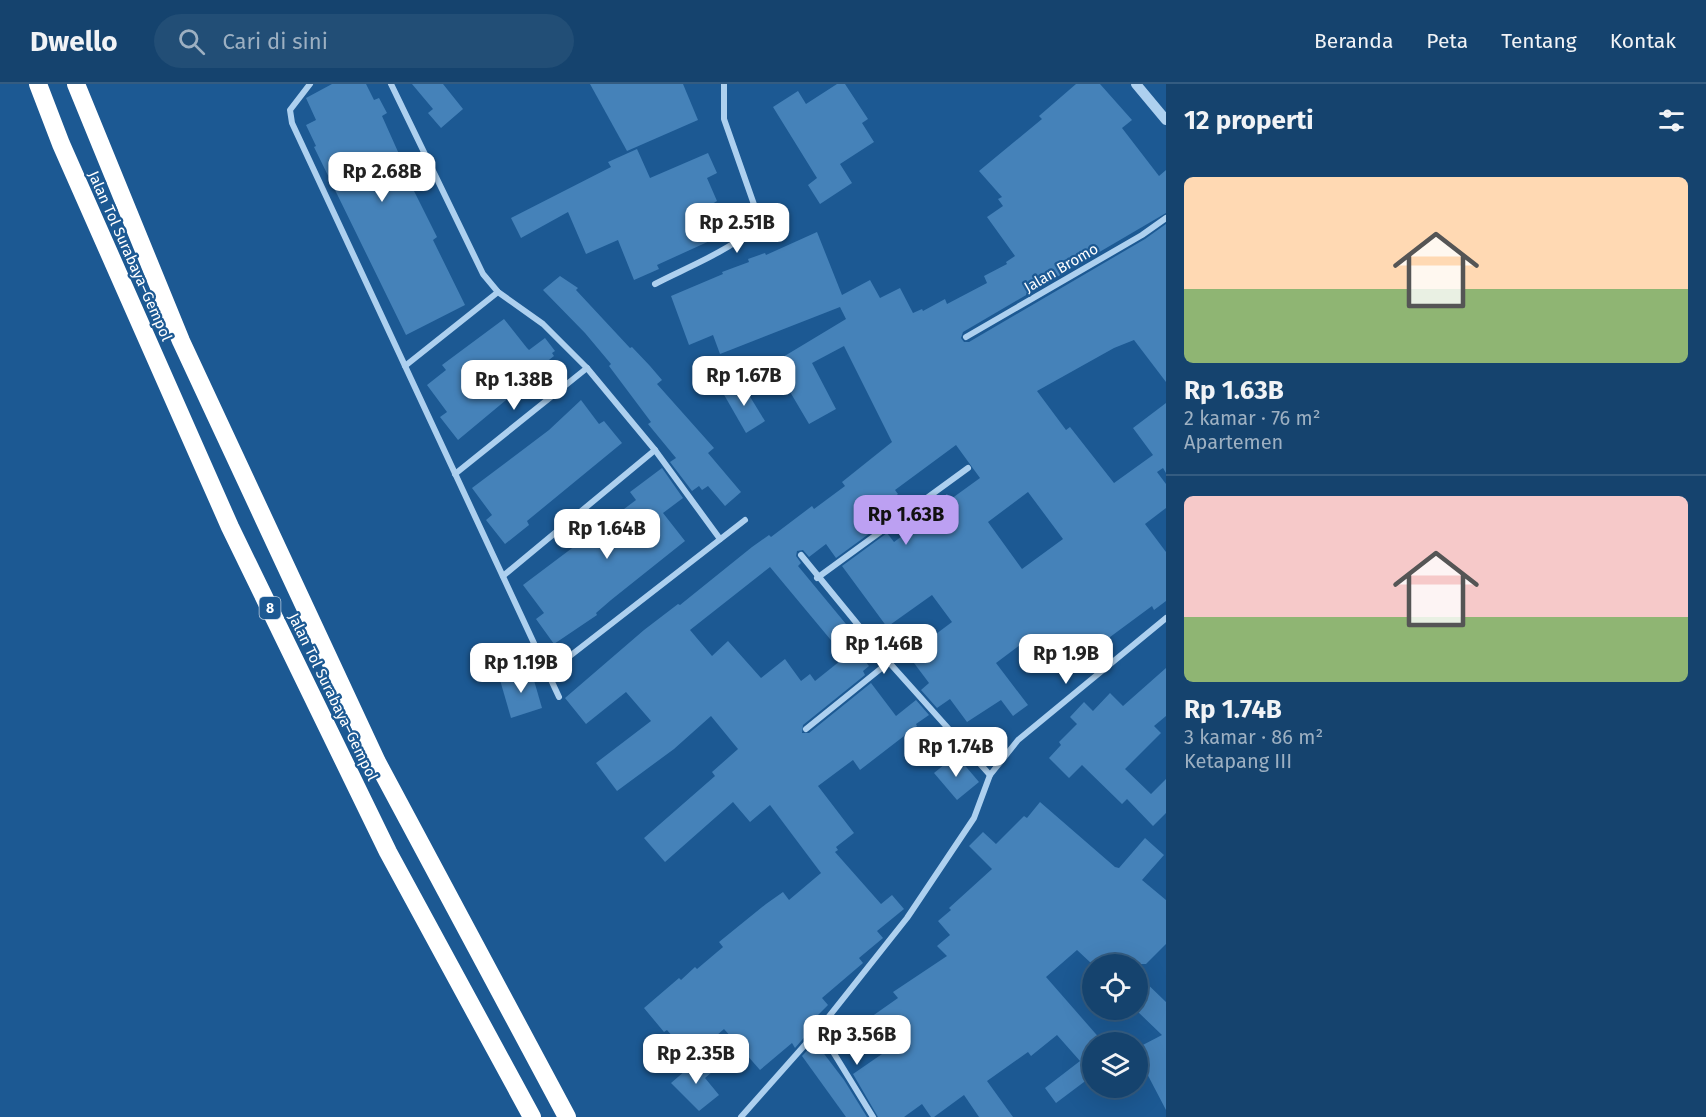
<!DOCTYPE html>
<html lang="id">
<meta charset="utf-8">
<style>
:root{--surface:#15436e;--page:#224e76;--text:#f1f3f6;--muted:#9db0c2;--line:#345c81;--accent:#bca0f2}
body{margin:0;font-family:"Fira Sans",sans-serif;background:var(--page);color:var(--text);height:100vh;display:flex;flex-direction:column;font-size:22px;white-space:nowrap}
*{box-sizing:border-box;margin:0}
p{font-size:20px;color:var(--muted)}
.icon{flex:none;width:33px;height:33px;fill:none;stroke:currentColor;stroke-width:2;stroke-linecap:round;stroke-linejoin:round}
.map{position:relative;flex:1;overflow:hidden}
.drawer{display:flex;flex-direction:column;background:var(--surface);width:540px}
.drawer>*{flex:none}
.controls{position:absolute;left:1082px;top:870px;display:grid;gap:12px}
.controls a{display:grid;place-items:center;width:66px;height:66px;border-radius:50%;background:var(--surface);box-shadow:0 6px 24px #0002,0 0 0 2px var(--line);font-size:30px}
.price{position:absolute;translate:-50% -51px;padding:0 14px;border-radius:12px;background:#fff;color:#222;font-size:20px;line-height:39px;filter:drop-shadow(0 2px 3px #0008)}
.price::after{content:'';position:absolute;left:50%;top:36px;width:18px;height:14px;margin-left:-9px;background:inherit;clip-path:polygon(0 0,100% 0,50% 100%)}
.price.on{background:var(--accent);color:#111}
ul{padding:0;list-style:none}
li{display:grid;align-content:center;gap:12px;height:318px;padding:0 18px}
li+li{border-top:2px solid var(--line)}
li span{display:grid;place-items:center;height:186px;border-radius:9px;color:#555}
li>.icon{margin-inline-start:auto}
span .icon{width:108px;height:108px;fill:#fffc;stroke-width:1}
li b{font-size:26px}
h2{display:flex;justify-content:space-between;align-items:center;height:72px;padding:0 18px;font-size:26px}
header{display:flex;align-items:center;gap:36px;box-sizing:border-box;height:84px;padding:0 30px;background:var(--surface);border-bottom:2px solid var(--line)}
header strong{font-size:28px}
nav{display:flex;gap:33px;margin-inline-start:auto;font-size:21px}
.search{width:420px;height:54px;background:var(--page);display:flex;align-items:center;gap:15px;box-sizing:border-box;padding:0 21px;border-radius:33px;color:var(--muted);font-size:22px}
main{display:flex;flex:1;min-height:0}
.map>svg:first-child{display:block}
.building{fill:#4582b9;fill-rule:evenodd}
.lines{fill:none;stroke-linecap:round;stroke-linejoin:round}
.minor{stroke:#add0ef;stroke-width:6}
.tertiary{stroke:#add0ef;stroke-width:10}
.motorway{stroke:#fff;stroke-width:18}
.labels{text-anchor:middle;stroke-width:4.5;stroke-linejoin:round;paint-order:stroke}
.shield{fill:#1c5993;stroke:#bbcddf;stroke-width:1.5}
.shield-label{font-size:14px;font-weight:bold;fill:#fff}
.street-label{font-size:15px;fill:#fff;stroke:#1c5993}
</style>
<header>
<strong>Dwello</strong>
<div class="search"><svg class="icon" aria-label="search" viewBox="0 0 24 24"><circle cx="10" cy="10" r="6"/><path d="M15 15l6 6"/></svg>Cari di sini</div>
<nav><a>Beranda</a><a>Peta</a><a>Tentang</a><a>Kontak</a></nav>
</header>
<main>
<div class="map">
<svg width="1166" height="1033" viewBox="0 0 1166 1033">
<rect width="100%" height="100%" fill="#1c5993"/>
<g class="building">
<polygon points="332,0 366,0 374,16 379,14 387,29 382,32 403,79 407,77 420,104 414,107 437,153 433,156 465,221 406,251 314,63 316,62 306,41 316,36 306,14"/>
<polygon points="412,0 443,0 463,25 441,44 428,29 433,25"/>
<polygon points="590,0 683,0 698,36 627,67"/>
<polygon points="837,0 845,0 868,35 862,39 874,58 840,80 852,99 820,120 808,101 817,94 773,23 798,7 806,20"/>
<path d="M1076 0H1100L1132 36 1122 44 1159 92 1166 86V129L963 248 961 254 964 258H969L1145 155 1166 140V298L1134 256 1114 264 1037 307 1066 346 1070 343 1114 399 1153 371 1133 344 1166 319V389L1163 384 1157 388 1166 400V424L1145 440 1166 468V517L1154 526 1152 522 1060 590 1032 552 996 579 1028 621 1013 632 1001 616 967 638 950 615 937 624 921 606 929 599 908 571 952 538 932 511 887 543 842 482 887 449 894 458 934 428 930 422 947 410 951 415 980 394 956 361 895 406 898 410 873 430 881 441 836 474 826 460 809 473 803 466 797 467 796 472 801 479 798 482 865 563 858 568 869 582 863 587 865 591 803 641 802 649H809L871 599 896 632 916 616 929 631 916 640 917 642 860 686 853 676 818 702 854 749 836 763 838 766 835 768 881 820 892 811 904 825 877 847 883 854 859 874 863 879 822 914 828 921 805 944 808 949 795 964 792 959 760 986 724 945 691 974 667 946 664 948 644 924 679 894 681 896 695 883 697 885 723 863 719 858 766 820 783 808 789 816 821 789 770 721 750 738 733 718 665 778 644 754 715 692 712 688 738 665 711 632 674 665 617 707 596 679 651 637 626 608 586 640 565 614 644 546 678 520 680 521 752 463 769 451 771 453 812 422 814 425 845 402 842 398 892 358 844 262 812 279 836 325 809 340 773 279 846 235 840 223 720 270 713 251 689 261 671 212 723 190 722 188 749 178 748 175 765 169 766 171 817 148 842 211 870 196 880 214 900 204 913 229 922 225 923 227 945 215 947 220 987 199 984 192 1007 180 1006 178 1015 172 987 133 1003 122 998 115 1002 113 979 87 1042 35 1039 32ZM1028 408 1063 455 1022 485 988 438ZM770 483 845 573 815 597 810 590 801 597 785 575 761 594 728 557 712 572 690 546Z"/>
<polygon points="637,65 650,94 708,69 717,89 707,94 717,117 712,120 725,150 657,181 659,185 634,196 618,156 586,170 568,128 521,154 511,134 611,83 608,78"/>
<polygon points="560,192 578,204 576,206 630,264 632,263 650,282 662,296 657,300 714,364 708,369 741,408 725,422 708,402 702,406 699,402 692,407 670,378 676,374 648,340 651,338 609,282 611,280 585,249 543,206"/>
<polygon points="504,235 527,264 529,266 545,254 555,267 552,269 554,272 508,308 511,312 458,356 440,333 447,328 427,301 446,286 442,281"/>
<polygon points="741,298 765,337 746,349 723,309"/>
<polygon points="581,316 599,340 604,337 622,359 527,437 529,441 505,460 486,436 492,431 472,404 549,346"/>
<polygon points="662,384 683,414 663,429 685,457 611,516 596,529 597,531 554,560 536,535 544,529 523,501 636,416 630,408"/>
<polygon points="1166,584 1166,632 1154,642 1161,649 1125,685 1151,710 1166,695 1166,729 1153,742 1127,715 1122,720 1082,681 1069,694 1049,674 1061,661 1059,658 1077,640 1070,633 1084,618 1093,627 1110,609 1123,622"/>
<polygon points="531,586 542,624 511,634 500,596"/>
<polygon points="956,671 979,698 957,716 934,689"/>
<polygon points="1040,718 1115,783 1119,784 1145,754 1164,771 1142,796 1166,816 1166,860 1146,880 1092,880 1077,866 1046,893 1102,957 1092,958 1092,992 1056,1019 1045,1004 1080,977 1057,951 1031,972 1028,968 987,997 1013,1033 979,1033 964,1011 934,1033 931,1033 922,1020 904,1033 878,1033 853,990 882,970 861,940 898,914 893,908 947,872 937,862 950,851 938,837 951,826 949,824 992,785 969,762 983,748 996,760 1024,732 1027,734"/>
<polygon points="1137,890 1166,918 1166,1026 1143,982 1137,988 1137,964 1162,951 1137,927"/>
<polygon points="815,958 844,996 867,1033 846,1033 802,972"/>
<polygon points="700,974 712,988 705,994 719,1011 699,1027 671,999"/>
</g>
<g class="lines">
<g class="minor">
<polyline points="310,0 290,26 292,39 559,613"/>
<polyline points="391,0 483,190 498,208 543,240 587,284 655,366 720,455"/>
<path d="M655 200C681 186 730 167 750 146 755 141 756 136 757 129L724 35V0"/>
<polyline points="966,253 1142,151 1166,134"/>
<polyline points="405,282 498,208"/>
<polyline points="455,390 587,284"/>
<polyline points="801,471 886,575 990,691"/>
<polyline points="503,492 655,366"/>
<polyline points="817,494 968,384"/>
<polyline points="548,589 745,436"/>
<polyline points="806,645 889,578"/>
<polyline points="819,945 873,1033"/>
<polyline points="741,1033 819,945 907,834 974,734 990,691 1018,656 1166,534"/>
</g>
<polyline class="tertiary" points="1136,0 1166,36"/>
<g class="motorway">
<polyline points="38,0 61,60 230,443 388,768 532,1033"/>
<polyline points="76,0 181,257 377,678 567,1033"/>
</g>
</g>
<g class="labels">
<rect class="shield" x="259.5" y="513" width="21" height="22" rx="4.5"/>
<g class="shield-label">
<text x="270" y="529">8</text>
</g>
<g class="street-label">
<text transform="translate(130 172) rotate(66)" y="5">Jalan Tol Surabaya–Gempol</text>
<text transform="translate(1061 184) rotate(-30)" y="5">Jalan Bromo</text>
<text transform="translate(333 613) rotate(64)" y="5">Jalan Tol Surabaya–Gempol</text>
</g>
</g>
</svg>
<div class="controls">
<a><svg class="icon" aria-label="locate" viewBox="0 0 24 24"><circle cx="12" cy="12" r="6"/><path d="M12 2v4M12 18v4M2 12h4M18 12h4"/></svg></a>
<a><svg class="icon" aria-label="layers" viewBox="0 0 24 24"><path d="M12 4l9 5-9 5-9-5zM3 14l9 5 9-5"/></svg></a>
</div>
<b class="price" style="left:382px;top:119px">Rp 2.68B</b>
<b class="price" style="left:737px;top:170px">Rp 2.51B</b>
<b class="price" style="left:744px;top:323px">Rp 1.67B</b>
<b class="price" style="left:514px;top:327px">Rp 1.38B</b>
<b class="price on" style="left:906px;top:462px">Rp 1.63B</b>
<b class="price" style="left:607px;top:476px">Rp 1.64B</b>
<b class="price" style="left:884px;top:591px">Rp 1.46B</b>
<b class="price" style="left:1066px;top:601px">Rp 1.9B</b>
<b class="price" style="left:521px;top:610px">Rp 1.19B</b>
<b class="price" style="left:956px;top:694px">Rp 1.74B</b>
<b class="price" style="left:857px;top:982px">Rp 3.56B</b>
<b class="price" style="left:696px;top:1001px">Rp 2.35B</b>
</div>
<section class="drawer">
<h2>12 properti<svg class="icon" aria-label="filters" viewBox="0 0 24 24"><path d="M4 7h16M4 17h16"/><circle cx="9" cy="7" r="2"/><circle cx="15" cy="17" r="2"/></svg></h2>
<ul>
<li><span style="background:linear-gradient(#ffd9b3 60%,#8fb573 0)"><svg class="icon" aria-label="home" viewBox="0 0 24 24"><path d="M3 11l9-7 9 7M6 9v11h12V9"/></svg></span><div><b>Rp 1.63B</b><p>2 kamar · 76 m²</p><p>Apartemen</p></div></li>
<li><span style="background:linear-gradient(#f6c9c9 65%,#8fb573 0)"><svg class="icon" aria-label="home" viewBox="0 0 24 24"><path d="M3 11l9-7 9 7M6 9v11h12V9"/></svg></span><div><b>Rp 1.74B</b><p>3 kamar · 86 m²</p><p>Ketapang III</p></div></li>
</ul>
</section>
</main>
